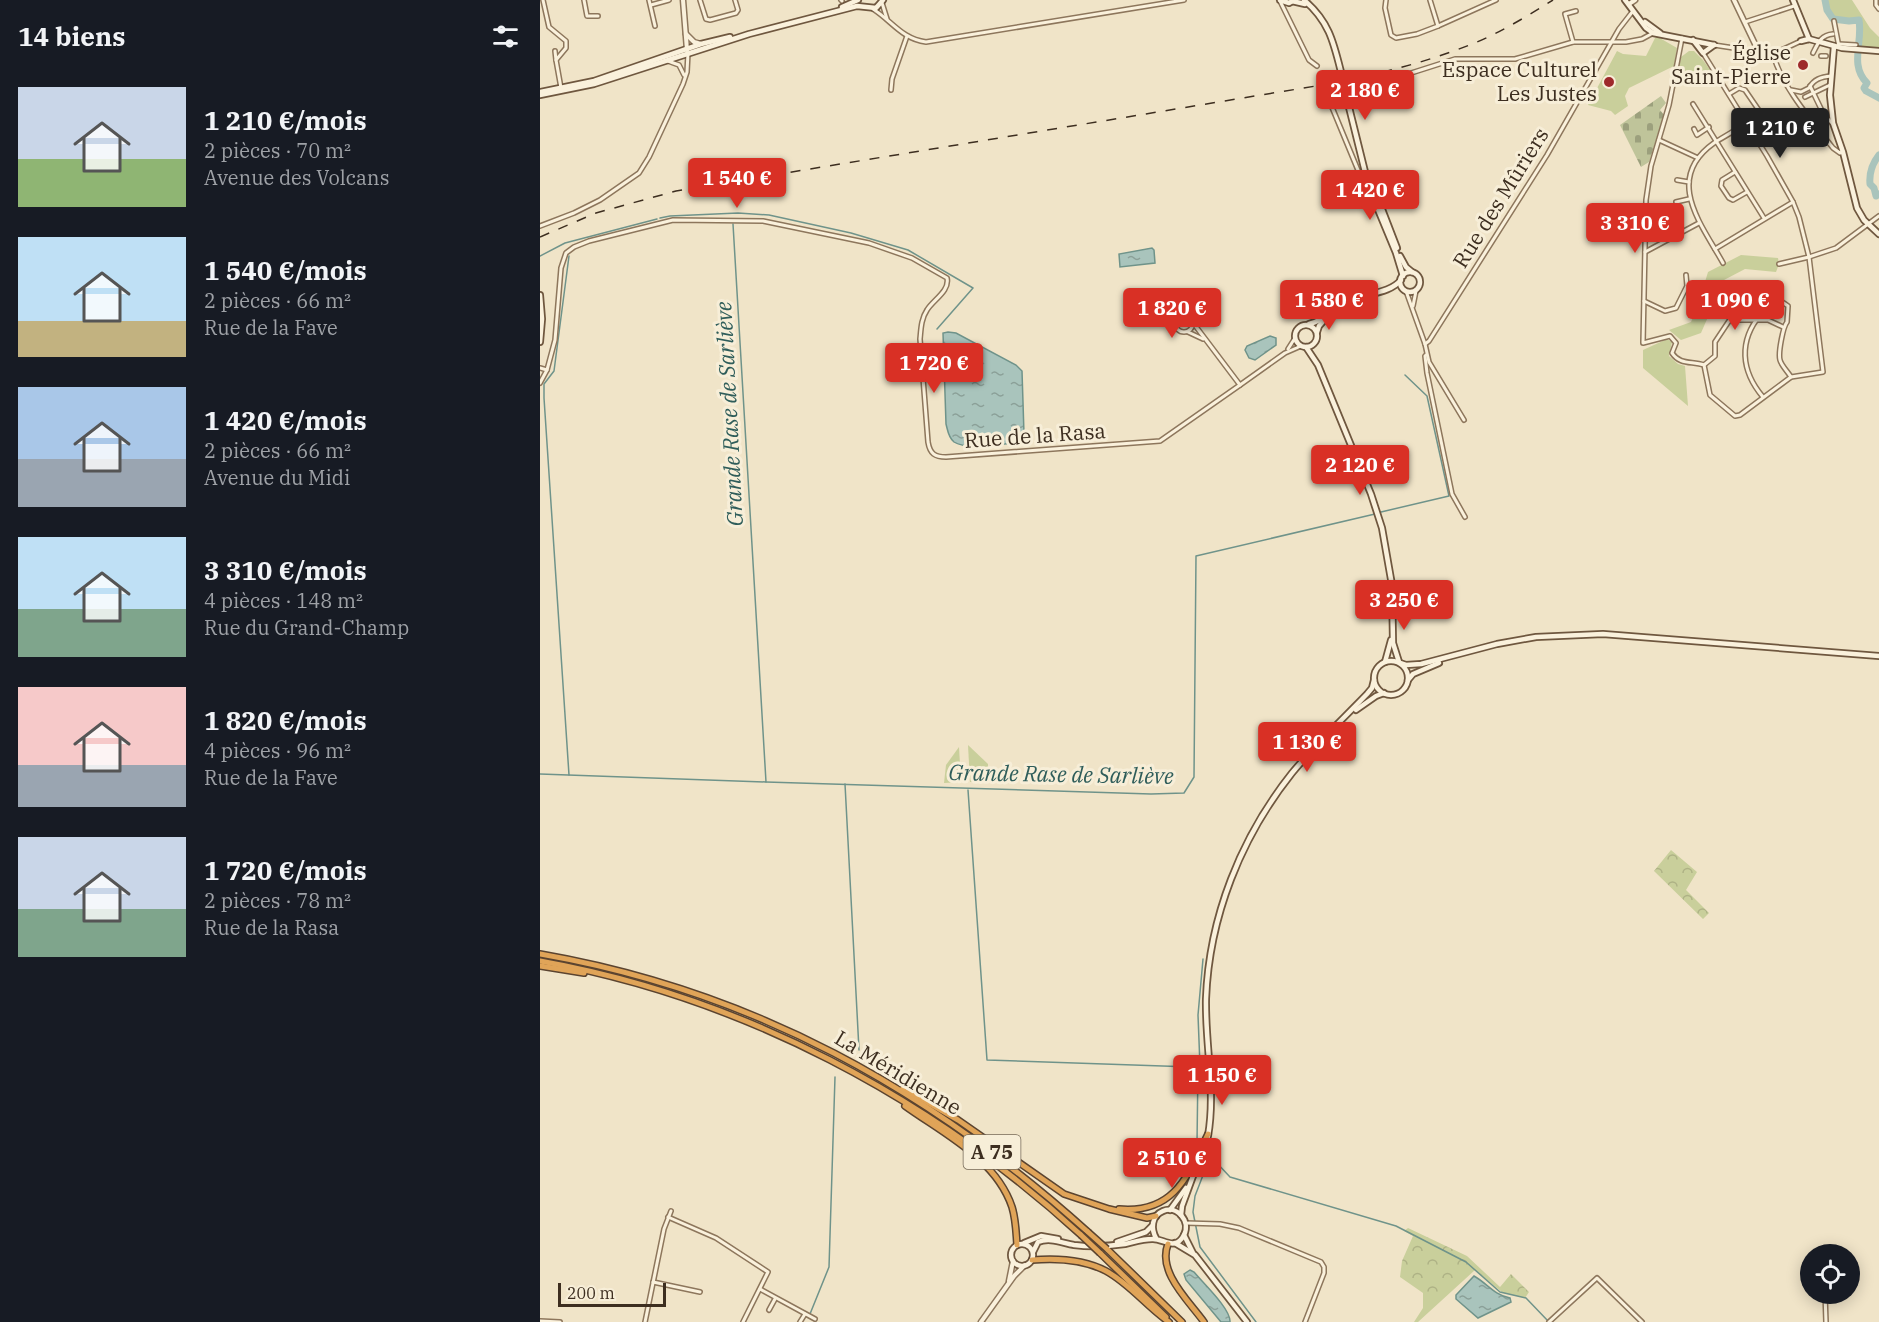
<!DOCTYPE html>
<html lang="fr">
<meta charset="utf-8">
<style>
:root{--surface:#171b24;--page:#242831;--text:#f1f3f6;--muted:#9ea1a6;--accent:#d93025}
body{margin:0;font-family:"IBM Plex Serif",serif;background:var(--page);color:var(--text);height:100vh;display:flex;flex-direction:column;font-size:22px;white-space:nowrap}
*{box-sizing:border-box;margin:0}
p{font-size:20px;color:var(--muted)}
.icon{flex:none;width:33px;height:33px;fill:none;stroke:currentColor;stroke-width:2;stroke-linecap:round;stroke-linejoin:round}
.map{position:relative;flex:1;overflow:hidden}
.details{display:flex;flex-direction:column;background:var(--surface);width:540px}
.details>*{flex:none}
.fabs{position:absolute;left:1260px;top:1244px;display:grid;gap:12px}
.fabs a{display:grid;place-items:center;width:60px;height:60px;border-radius:50%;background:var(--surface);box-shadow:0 3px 15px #0003;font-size:30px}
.scale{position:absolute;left:18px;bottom:15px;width:108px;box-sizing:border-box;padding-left:6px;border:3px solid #3d2e20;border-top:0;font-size:16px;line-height:21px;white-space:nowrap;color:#3d2e20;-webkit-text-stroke:4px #f7eed8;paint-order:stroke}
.price{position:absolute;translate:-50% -51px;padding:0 14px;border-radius:6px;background:var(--accent);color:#fff;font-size:20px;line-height:39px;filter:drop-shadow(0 2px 3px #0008)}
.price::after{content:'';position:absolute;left:50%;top:36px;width:18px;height:14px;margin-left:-9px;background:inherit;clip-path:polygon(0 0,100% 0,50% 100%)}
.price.current{background:#222;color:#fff}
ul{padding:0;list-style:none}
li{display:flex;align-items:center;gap:18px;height:150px;padding:0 18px}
li span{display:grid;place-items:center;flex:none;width:168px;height:120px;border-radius:0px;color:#555}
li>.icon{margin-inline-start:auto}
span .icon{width:72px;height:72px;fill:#fffc;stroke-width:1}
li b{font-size:26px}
h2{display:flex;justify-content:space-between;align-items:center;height:72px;padding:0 18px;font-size:26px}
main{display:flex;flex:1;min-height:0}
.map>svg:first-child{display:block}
.green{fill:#c9cf9b}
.forest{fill:url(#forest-crowns)}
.cemetery{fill:url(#cemetery-stones)}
.water{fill:url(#water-ripples);stroke:#6f938a;stroke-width:1.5}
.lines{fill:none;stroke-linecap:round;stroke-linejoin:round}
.stream{stroke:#6f938a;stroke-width:1.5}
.river{stroke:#a9c4bc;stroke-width:7}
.minor-casing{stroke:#8d765c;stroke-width:6}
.tertiary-casing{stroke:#8d765c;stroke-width:7}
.secondary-casing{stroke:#6f573f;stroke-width:8}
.motorway-casing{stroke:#5b4430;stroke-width:8}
.minor{stroke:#faf1dc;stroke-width:3}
.tertiary{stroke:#faf1dc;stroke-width:4}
.secondary{stroke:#faf1dc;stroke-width:4.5}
.motorway{stroke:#e0a458;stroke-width:5}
.rail{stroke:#3d2e20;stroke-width:1.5;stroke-dasharray:10 10;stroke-linecap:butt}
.secondary-bridge-casing{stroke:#6f573f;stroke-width:8;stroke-linecap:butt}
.motorway-bridge-casing{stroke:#5b4430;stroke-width:8;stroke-linecap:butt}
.secondary-bridge{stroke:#faf1dc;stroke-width:4.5}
.motorway-bridge{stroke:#e0a458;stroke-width:5}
.poi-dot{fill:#9e2a2b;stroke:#f7eed8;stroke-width:2}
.labels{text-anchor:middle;stroke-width:6;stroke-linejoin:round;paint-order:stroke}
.shield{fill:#f7eed8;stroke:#756857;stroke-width:1.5}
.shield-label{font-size:20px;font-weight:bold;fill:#3d2e20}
.poi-label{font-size:21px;fill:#3d2e20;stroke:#f7eed8;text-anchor:end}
.street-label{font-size:21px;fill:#3d2e20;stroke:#f7eed8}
.water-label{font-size:22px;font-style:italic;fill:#2f5d5a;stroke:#f7eed8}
</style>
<main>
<section class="details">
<h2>14 biens<svg class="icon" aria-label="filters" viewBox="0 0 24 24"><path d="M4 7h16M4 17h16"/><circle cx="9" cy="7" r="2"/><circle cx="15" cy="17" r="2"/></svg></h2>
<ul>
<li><span style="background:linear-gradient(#c9d6e8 60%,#8fb573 0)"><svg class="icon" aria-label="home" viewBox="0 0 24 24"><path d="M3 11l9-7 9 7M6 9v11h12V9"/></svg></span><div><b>1 210 €/mois</b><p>2 pièces · 70 m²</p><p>Avenue des Volcans</p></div></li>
<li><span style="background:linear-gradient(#bfe0f5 70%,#c2b280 0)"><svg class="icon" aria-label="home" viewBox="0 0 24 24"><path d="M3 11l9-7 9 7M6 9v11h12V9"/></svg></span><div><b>1 540 €/mois</b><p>2 pièces · 66 m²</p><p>Rue de la Fave</p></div></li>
<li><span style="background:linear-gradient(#a9c7e8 60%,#9aa5b1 0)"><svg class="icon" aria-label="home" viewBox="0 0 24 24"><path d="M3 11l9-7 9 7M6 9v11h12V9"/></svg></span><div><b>1 420 €/mois</b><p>2 pièces · 66 m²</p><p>Avenue du Midi</p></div></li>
<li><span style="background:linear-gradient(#bfe0f5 60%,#7fa58c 0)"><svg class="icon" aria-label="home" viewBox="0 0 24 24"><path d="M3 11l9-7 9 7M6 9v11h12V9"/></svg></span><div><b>3 310 €/mois</b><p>4 pièces · 148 m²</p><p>Rue du Grand-Champ</p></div></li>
<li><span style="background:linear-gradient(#f6c9c9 65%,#9aa5b1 0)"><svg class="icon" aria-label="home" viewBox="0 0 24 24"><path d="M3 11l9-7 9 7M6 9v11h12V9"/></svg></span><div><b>1 820 €/mois</b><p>4 pièces · 96 m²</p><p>Rue de la Fave</p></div></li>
<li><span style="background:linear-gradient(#c9d6e8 60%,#7fa58c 0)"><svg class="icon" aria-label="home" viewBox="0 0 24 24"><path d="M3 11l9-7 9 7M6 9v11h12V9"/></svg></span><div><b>1 720 €/mois</b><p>2 pièces · 78 m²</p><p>Rue de la Rasa</p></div></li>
</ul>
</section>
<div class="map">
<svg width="1339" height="1322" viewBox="0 0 1339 1322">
<defs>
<pattern id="forest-crowns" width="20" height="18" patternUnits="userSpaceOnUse" patternTransform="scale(1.5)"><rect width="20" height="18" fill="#c9cf9b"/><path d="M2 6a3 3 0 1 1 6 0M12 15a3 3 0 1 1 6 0" fill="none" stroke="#aeb285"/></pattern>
<pattern id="cemetery-stones" width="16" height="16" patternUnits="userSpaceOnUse" patternTransform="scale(1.5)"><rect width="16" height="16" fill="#bfc49a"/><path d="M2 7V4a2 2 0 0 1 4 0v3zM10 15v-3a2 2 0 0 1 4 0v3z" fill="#9ca07d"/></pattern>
<pattern id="water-ripples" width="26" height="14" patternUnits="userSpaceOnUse" patternTransform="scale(1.5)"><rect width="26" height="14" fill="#a9c4bc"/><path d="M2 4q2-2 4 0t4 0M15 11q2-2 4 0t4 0" fill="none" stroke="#8ba098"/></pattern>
</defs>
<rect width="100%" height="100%" fill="#f0e4c8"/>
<g class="green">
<polygon points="1285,0 1312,0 1330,28 1339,37 1339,48 1321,47 1321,25 1319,20 1309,21 1293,19 1287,10"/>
<polygon points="1118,37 1137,48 1134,66 1089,88 1085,96 1088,106 1075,115 1071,111 1048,105 1077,51 1083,54 1106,56 1115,38"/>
<polygon points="1149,51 1154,51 1163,60 1173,74 1155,86 1149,79 1137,77 1141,57"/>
<polygon points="1201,255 1238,258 1239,264 1236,272 1205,269 1184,280 1161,333 1141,340 1129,330 1151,322 1168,283 1165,282 1168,272"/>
<polygon points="1127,339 1132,342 1129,356 1138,364 1145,366 1148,406 1103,368 1103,350"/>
<polygon points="428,745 448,764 448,782 430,782"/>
<polygon points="419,747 421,782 404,783 406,765"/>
</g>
<g class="forest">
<polygon points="1131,850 1157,872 1146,890 1169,913 1163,919 1114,871"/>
<polygon points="868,1228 927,1256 960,1287 971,1274 989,1292 985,1298 963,1293 935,1270 878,1322 874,1322 883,1308 883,1293 860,1277 862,1261 873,1236 864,1231"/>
</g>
<polygon class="cemetery" points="1121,96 1126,103 1120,110 1124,115 1109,162 1101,167 1080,125"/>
<g class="water">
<polygon points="612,248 614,250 615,263 580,267 579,254"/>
<path d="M408 332 416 333 476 365 482 371 484 434 481 439 474 443C460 444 426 450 414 442 408 437 408 431 406 424L403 333Z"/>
<polygon points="730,336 736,338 736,345 715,360 709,358 705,350 707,346"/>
<path d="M650 1270 654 1272C663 1283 691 1309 690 1322H681L646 1280 644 1274Z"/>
<path d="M934 1276C948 1284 954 1295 970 1298L971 1302 938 1318 916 1299V1295Z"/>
</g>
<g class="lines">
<g class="stream">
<polyline points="120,218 130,216 198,213 229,215 311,233 368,250 433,288 397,329"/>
<polyline points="0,256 25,243 117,219"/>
<polyline points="841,512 909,496 887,396 865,375"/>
<polyline points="0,774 226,782 193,224"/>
<polyline points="29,775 4,398 4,384 14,371 29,256"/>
<polyline points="226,782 611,794 644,793 654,777 656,556 835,514"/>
<polyline points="305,784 319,1050"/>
<polyline points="428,790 447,1060 652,1067"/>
<polyline points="658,1067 660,1066 658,1015 663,959"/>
<polyline points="658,1067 657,1143 659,1145"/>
<polyline points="664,1151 670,1157 655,1196 653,1212 660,1247 716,1322"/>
<polyline points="675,1161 690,1177 856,1226 926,1262 960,1292 986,1298 1008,1321"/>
<polyline points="270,1314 289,1267 295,1077"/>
</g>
<g class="river">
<path d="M1285 0 1287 10 1293 19 1309 21 1319 20C1323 42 1309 65 1327 83L1324 88 1326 91 1339 98"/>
<path d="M1339 155C1332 164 1329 173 1330 184L1334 188 1336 196 1339 194"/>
</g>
<defs>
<g id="minor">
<polyline points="3,0 9,27 26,41 26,48 16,60 21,88"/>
<polyline points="44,0 47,16 58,16"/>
<polyline points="109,0 115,26"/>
<polyline points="160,0 166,19 170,20 196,13 198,10 195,0"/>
<polyline points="301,0 302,1"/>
<polyline points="846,0 845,8 851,35 856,38 877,34 898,26 890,0"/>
<polyline points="1336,0 1336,5 1339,9"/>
<polyline points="740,1 769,60 777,66"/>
<polyline points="342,3 347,19"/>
<polyline points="111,5 129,0"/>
<path d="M333 9C352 21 362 39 386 42L644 0"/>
<polyline points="1294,21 1299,47"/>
<polyline points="1205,22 1254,6"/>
<polyline points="898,26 956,0"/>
<path d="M1142 38 1129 105 1111 166 1106 200 1103 343 1130 336 1136 343 1132 353C1140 365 1151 361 1164 365L1170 395 1195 416 1200 415 1251 377 1283 372 1269 257 1259 217 1253 202 1227 156 1163 53"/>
<polyline points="1033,42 1025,14 1036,11"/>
<polyline points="1299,44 1316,45"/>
<polyline points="1174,45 1233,54 1261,41"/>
<polyline points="15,51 16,60"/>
<path d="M1273 53C1278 43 1281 35 1293 34"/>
<path d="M1233 54C1242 87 1272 121 1293 148L1300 153 1303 152"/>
<polyline points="1281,56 1286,56"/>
<polyline points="128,61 139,65 144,75"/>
<polyline points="1270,86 1284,115 1292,123"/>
<polyline points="351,90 352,79 367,36"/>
<path d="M1251 90 1261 92 1269 88C1274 79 1281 77 1291 76"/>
<polyline points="1265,97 1290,85"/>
<polyline points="1153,104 1224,218"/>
<polyline points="1154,129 1157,135 1169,127"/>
<polyline points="1119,140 1158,158"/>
<polyline points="1195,172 1182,180 1181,186 1189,198 1193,200 1207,192"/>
<polyline points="1137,180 1149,182"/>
<polyline points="1136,202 1149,199"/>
<polyline points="837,207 832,204 789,100 789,92 791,89 868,74 915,59 975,59 1033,42 1086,42 1102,39 1113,33"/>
<polyline points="0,226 34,213 60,200 99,173 109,157 143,84 147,72 148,53"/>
<polyline points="1175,249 1253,202"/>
<polyline points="1105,252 1159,223"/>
<path d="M1183 263C1162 225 1123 179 1174 143 1189 133 1207 126 1218 109L1205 90 1199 88 1189 94"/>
<polyline points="1239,264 1269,257 1296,248 1339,216"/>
<polyline points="866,291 885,344 889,362 924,420"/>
<polyline points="1104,301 1125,311 1136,308 1147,286 1146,275"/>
<polyline points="873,306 876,291"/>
<circle cx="644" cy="323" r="9"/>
<path d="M1221 314C1198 341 1201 371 1223 397"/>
<polyline points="1191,318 1193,320 1228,320 1243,327"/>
<polyline points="654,324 700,385 745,353 761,346"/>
<polyline points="648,332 663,339"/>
<polyline points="885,344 889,341 1007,155 1079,29 1093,11"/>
<polyline points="748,349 755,338"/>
<polyline points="886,355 885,356 887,373 912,494 925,517"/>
<path d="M1164 365 1175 356V342L1193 315V302L1201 289 1219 286 1248 306 1247 322C1243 327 1238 353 1240 360 1241 365 1248 372 1251 377"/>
<polyline points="0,368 7,370 0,383"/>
<path d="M7 370 15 340 21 268 26 253 34 247 49 241 133 220 223 221 329 243 372 258 407 278C410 291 393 300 387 310 381 319 381 329 380 339L388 442C390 454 395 457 406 457L620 441 700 385"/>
<polyline points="128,1217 176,1238 228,1272 203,1322"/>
<polyline points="646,1223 680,1224 699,1228 781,1262 784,1267 784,1273 765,1322"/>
<polyline points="113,1282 160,1292"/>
<polyline points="220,1289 275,1319"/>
<polyline points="1285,1293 1286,1322"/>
<polyline points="229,1310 235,1299"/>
<polyline points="0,1321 20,1322"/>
<polyline points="105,1322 124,1229 131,1211"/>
<polyline points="260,1322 265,1314"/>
<polyline points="1009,1322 1057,1278 1102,1322"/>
</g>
<g id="tertiary">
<polyline points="143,0 147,50"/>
<polyline points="1194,0 1215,44"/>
<polyline points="1089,4 1095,0"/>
<polyline points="146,34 154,42 161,44"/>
<polyline points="469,1281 473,1261"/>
<polyline points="441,1322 474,1276 485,1265"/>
</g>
<g id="secondary">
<polyline points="740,0 749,3 754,0"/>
<path d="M764 0C790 22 794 44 802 76"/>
<polyline points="1085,0 1106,28 1113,33 1174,45"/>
<polyline points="1253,0 1269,39"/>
<polyline points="752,1 765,4"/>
<polyline points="302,7 318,0"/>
<polyline points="1105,22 1120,33"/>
<polyline points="1153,40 1163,53 1174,45"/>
<polyline points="1261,41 1269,39 1302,48 1339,51"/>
<polyline points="1294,46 1290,95 1293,123 1303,152 1317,208 1324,220 1339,234"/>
<polyline points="804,87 829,188 856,253 863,276"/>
<polyline points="0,92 54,81 161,44 190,37"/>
<polyline points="0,95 54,84 209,34 317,6 336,8 343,0"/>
<polyline points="830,178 857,248"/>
<polyline points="860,256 866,267 872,272"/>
<circle cx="870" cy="282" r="10"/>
<polyline points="0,295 2,319 0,342"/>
<path d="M769 324C786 320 798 306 814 299 829 293 850 293 861 280"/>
<circle cx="766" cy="336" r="11"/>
<polyline points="777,332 779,326 787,317"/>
<polyline points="766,347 778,365 831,494 842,528 852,585 853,643 859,662"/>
<circle cx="851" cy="678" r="17"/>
<polyline points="845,662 851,640"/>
<polyline points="860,663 866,665 881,664 957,644 996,637 1063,634 1339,656"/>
<polyline points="868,680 873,674 899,663"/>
<polyline points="816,710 836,696 844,693"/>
<path d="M668 1136C676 1091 665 1045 666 999 669 917 701 837 752 773 775 745 802 720 827 694L832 688 834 680"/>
<polyline points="630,1210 646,1188"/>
<polyline points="641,1215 642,1206 664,1146"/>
<polyline points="644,1235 653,1253"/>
<polyline points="577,1242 606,1232 612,1226"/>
<polyline points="484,1243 501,1236 518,1239"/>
<polyline points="635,1243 655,1255 707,1322"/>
<circle cx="482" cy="1255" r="11"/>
<path d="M493 1252 498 1242C510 1237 522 1243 534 1245 550 1247 570 1246 585 1244 594 1242 603 1239 612 1239 623 1238 635 1252 644 1235 651 1221 637 1205 623 1211 611 1216 611 1229 616 1238"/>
</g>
<g id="motorway">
<path d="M0 954C213 991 389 1089 548 1232"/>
<path d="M0 961C202 997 390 1097 541 1235"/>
<polyline points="0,966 44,973"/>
<polyline points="363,1088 418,1120 524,1194 569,1209 607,1218 616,1216"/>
<path d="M365 1106C404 1134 456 1159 472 1207 476 1220 476 1232 477 1245"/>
<path d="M579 1209C634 1214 648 1176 668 1134"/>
<path d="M628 1244C617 1272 649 1301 664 1322"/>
<polyline points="567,1249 642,1322"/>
<polyline points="560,1253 626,1317"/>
<path d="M492 1260C516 1258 545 1260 566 1271 590 1284 607 1307 629 1322"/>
</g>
</defs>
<use href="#minor" class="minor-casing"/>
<use href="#tertiary" class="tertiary-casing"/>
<use href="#secondary" class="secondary-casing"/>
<use href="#motorway" class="motorway-casing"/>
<use href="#minor" class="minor"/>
<use href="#tertiary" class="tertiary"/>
<use href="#secondary" class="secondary"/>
<use href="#motorway" class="motorway"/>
<path class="rail" d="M0 237 56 213 136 191 782 85C835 75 886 63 937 42 963 31 989 15 1013 0"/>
<defs>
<polyline id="secondary-bridge" points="802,76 804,87"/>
<g id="motorway-bridge">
<polyline points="548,1232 567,1249"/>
<polyline points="541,1235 560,1253"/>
</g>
</defs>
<use href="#secondary-bridge" class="secondary-bridge-casing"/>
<use href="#motorway-bridge" class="motorway-bridge-casing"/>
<use href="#secondary-bridge" class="secondary-bridge"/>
<use href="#motorway-bridge" class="motorway-bridge"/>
</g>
<g class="poi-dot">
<circle cx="1263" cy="65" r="6"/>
<circle cx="1069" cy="82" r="6"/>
</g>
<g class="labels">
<rect class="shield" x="423.5" y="1135" width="57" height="34" rx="4.5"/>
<g class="shield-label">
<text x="452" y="1159">A 75</text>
</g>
<g class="poi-label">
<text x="1251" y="60">Église<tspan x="1251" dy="24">Saint-Pierre</tspan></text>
<text x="1057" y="77">Espace Culturel<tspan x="1057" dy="24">Les Justes</tspan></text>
</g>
<g class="street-label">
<text transform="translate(961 198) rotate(-58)" y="7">Rue des Mûriers</text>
<text transform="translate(495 436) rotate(-4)" y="7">Rue de la Rasa</text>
<text transform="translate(358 1073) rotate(31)" y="7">La Méridienne</text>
</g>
<g class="water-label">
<text transform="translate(189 414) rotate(-93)" y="8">Grande Rase de Sarliève</text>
<text transform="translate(521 774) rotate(1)" y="8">Grande Rase de Sarliève</text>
</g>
</g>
</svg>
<div class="fabs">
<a><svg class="icon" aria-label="locate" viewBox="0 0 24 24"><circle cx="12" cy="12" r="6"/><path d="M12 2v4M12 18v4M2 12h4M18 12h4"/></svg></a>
</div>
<div class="scale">200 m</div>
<b class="price" style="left:825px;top:121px">2 180 €</b>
<b class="price current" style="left:1240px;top:159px">1 210 €</b>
<b class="price" style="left:197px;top:209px">1 540 €</b>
<b class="price" style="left:830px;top:221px">1 420 €</b>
<b class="price" style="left:1095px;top:254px">3 310 €</b>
<b class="price" style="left:789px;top:331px">1 580 €</b>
<b class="price" style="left:1195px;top:331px">1 090 €</b>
<b class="price" style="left:632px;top:339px">1 820 €</b>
<b class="price" style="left:394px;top:394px">1 720 €</b>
<b class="price" style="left:820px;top:496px">2 120 €</b>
<b class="price" style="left:864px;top:631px">3 250 €</b>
<b class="price" style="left:767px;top:773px">1 130 €</b>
<b class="price" style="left:682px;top:1106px">1 150 €</b>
<b class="price" style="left:632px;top:1189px">2 510 €</b>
</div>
</main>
